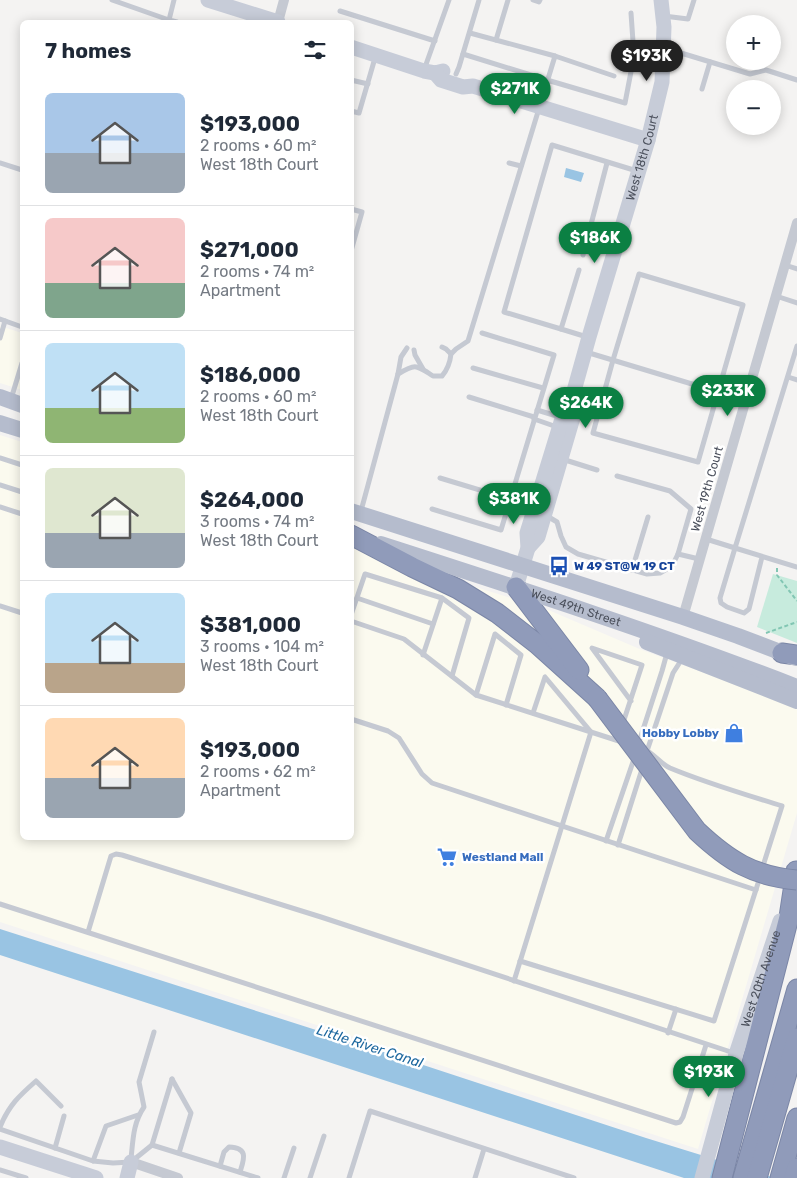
<!DOCTYPE html>
<meta charset="utf-8">
<style>
:root{--surface:#fff;--page:#f2f2f3;--text:#1f2937;--muted:#747a83;--line:#e0e1e3;--accent:#0b8043}
body{margin:0;font-family:Rubik,sans-serif;background:var(--page);color:var(--text);height:100vh;display:flex;flex-direction:column;font-size:19px;white-space:nowrap}
*{box-sizing:border-box;margin:0}
p{font-size:16px;color:var(--muted)}
.icon{flex:none;width:28px;height:28px;fill:none;stroke:currentColor;stroke-width:2;stroke-linecap:round;stroke-linejoin:round}
.map{position:relative;flex:1;overflow:hidden}
.side{position:absolute;left:20px;top:20px;width:334px;height:820px;display:flex;flex-direction:column;background:var(--surface);border-radius:8px;box-shadow:0 2px 12px #0003}
.side>*{flex:none}
.fabs{position:absolute;left:726px;top:15px;display:grid;gap:10px}
.fabs a{display:grid;place-items:center;width:55px;height:55px;border-radius:50%;background:var(--surface);box-shadow:0 2px 12px #0003;font-size:25px}
.price{position:absolute;translate:-50% -42px;padding:0 11px;border-radius:18px;background:var(--accent);color:#fff;font-size:16px;line-height:32px;filter:drop-shadow(0 1px 2px #0008)}
.price::after{content:'';position:absolute;left:50%;top:30px;width:15px;height:11px;margin-left:-8px;background:inherit;clip-path:polygon(0 0,100% 0,50% 100%)}
.price.active{background:#222;color:#fff}
ul{padding:0;list-style:none}
li{display:flex;align-items:center;gap:15px;height:125px;padding:0 25px}
li+li{border-top:1px solid var(--line)}
li span{display:grid;place-items:center;flex:none;width:140px;height:100px;border-radius:8px;color:#555}
li>.icon{margin-inline-start:auto}
span .icon{width:60px;height:60px;fill:#fffc;stroke-width:1}
li b{font-size:21px}
h2{display:flex;justify-content:space-between;align-items:center;height:60px;padding:0 25px;font-size:21px}
.map>svg:first-child{display:block}
.commercial{fill:#fbfaef}
.green{fill:#c7ebdd}
.water{fill:#99c4e3}
.lines{fill:none;stroke-linecap:round;stroke-linejoin:round}
.highway-casing{stroke:#7b86a6;stroke-width:21}
.path{stroke:#82c6b3;stroke-width:2;stroke-dasharray:4 2.5;stroke-linecap:butt}
.lane{stroke:#c5c9d2;stroke-width:5}
.street{stroke:#c5c9d2;stroke-width:10}
.secondary{stroke:#c7ccd8;stroke-width:15}
.primary{stroke:#b5bccd;stroke-width:16}
.highway{stroke:#909bba;stroke-width:19}
.highway-bridge-casing{stroke:#7b86a6;stroke-width:21;stroke-linecap:butt}
.highway-bridge{stroke:#909bba;stroke-width:19}
.labels{text-anchor:middle;stroke-width:5;stroke-linejoin:round;paint-order:stroke}
.street-label{font-size:12px;fill:#4c515d;stroke:#fff}
.transit-label{font-size:12px;font-weight:bold;fill:#164399;stroke:#fff;text-anchor:start}
.shop-label{font-size:12px;font-weight:bold;fill:#366cbe;stroke:#fff;text-anchor:end}
.water-label{font-size:14px;font-style:italic;fill:#1d689f;stroke:#fff}
</style>
<div class="map">
<svg width="797" height="1178" viewBox="0 0 797 1178">
<rect width="100%" height="100%" fill="#f4f3f2"/>
<g class="commercial">
<polygon points="0,326 22,333 22,390 0,383"/>
<polygon points="0,435 22,442 22,838 351,838 351,548 546,609 642,650 797,707 797,813 698,1149 0,922"/>
</g>
<polygon class="green" points="773,574 797,581 797,643 757,627"/>
<g class="water">
<polygon points="566,168 584,173 581,182 564,177"/>
<polygon points="0,929 338,1037 646,1138 775,1178 684,1178 0,955"/>
</g>
<g class="lines">
<defs>
<g id="highway">
<polyline points="351,535 412,567 458,589 497,613 537,644 597,698"/>
<polyline points="516,587 579,670"/>
<polyline points="782,653 797,655"/>
<polyline points="722,1178 789,917 796,871"/>
<polyline points="743,1178 797,989"/>
<polyline points="757,1178 797,1038"/>
<polyline points="780,1178 797,1118"/>
<polyline points="794,1178 797,1168"/>
</g>
</defs>
<use href="#highway" class="highway-casing"/>
<g class="path">
<polyline points="777,568 777,575 797,601"/>
<polyline points="766,633 797,622"/>
</g>
<g class="lane">
<polyline points="112,0 169,20 168,22"/>
<polyline points="174,0 169,20 177,22"/>
<polyline points="533,0 539,2 540,0"/>
<polyline points="340,11 435,41"/>
<polyline points="664,16 688,19 694,0"/>
<polyline points="470,33 555,56"/>
<polyline points="496,40 508,0"/>
<polyline points="665,52 681,53 750,74 766,70 797,80"/>
<polyline points="463,54 547,80 625,103 634,56 631,13"/>
<polyline points="424,70 449,0"/>
<polyline points="456,74 459,67 479,0"/>
<polyline points="351,80 368,84"/>
<polyline points="702,89 710,62"/>
<polyline points="351,111 359,113 375,58"/>
<polyline points="0,163 22,170"/>
<polyline points="509,163 521,166"/>
<polyline points="351,209 362,212 351,251"/>
<polyline points="583,255 607,163"/>
<polyline points="785,265 797,269"/>
<polyline points="579,270 561,329 504,312 552,145 637,171"/>
<polygon points="639,274 743,305 698,462 593,433 613,360"/>
<polyline points="776,296 797,303"/>
<polyline points="0,319 22,327"/>
<polyline points="561,329 587,337"/>
<polyline points="0,338 5,321"/>
<polyline points="442,347 446,349 451,354"/>
<polyline points="414,350 415,355 423,369"/>
<polyline points="586,352 745,400"/>
<polyline points="473,368 543,388"/>
<path d="M398 374C416 363 416 365 433 376H442C448 369 450 363 451 354L456 349 468 341 555 56 614 76"/>
<polyline points="788,377 797,380"/>
<polyline points="469,397 534,417"/>
<polyline points="11,399 22,363"/>
<polyline points="537,410 560,417"/>
<polyline points="534,419 557,427"/>
<polyline points="0,458 22,465"/>
<polyline points="562,459 597,470"/>
<polyline points="617,476 670,491 691,509 678,554"/>
<polyline points="440,478 533,506"/>
<polyline points="0,485 22,492"/>
<polyline points="0,507 22,514"/>
<polyline points="432,509 501,530 554,355 482,333"/>
<polyline points="361,511 398,374 401,357 407,348"/>
<polyline points="547,516 557,522 561,536 566,547 578,554 647,574 660,573 672,566 678,554 699,559"/>
<polyline points="706,539 735,548 797,346"/>
<polyline points="762,557 749,609 744,613 727,607 721,603 720,598 735,548 797,567"/>
<polyline points="632,570 648,517"/>
<polyline points="357,598 433,624"/>
<polyline points="0,606 22,613"/>
<polyline points="351,615 365,574 442,598 469,618 452,676"/>
<polyline points="351,621 404,639 476,695 622,742"/>
<polyline points="423,655 442,598"/>
<polyline points="476,695 495,634 521,655 506,705"/>
<polyline points="351,719 388,731 399,738 422,774 432,783 756,890"/>
<polyline points="622,726 642,665 592,648 631,701"/>
<polyline points="638,745 662,671 667,653"/>
<path d="M642 748C653 752 659 763 670 768 706 783 744 794 782 806L762 869"/>
<polyline points="647,751 673,673 682,659"/>
<polyline points="606,841 635,756"/>
<polyline points="618,845 643,766"/>
<polyline points="0,904 676,1123 680,1122 683,1117 706,1045"/>
<polyline points="88,932 111,856 116,854 122,855 321,917 734,1053"/>
<polyline points="520,961 714,1021 760,877"/>
<polyline points="514,981 591,732 545,677 533,713"/>
<polyline points="668,1033 676,1009"/>
<polyline points="172,1079 191,1113 179,1153"/>
<path d="M0 1127C9 1105 19 1096 36 1081L61 1106"/>
<polyline points="0,1129 93,1161 106,1126 138,1115"/>
<polyline points="152,1145 172,1079"/>
<polyline points="55,1148 64,1116"/>
<path d="M131 1159C133 1140 133 1123 144 1107L139 1082 154 1032"/>
<polyline points="93,1161 113,1163 131,1162 152,1145 258,1178"/>
<path d="M220 1166 224 1152 229 1147C249 1148 244 1159 240 1172"/>
<polyline points="0,1170 26,1178"/>
<polyline points="284,1178 294,1148"/>
<polyline points="310,1178 324,1136"/>
<polyline points="349,1178 370,1111 574,1178"/>
<polyline points="475,1178 484,1149"/>
</g>
<g class="street">
<polyline points="278,22 284,0"/>
<polyline points="683,617 797,223"/>
<polyline points="131,1162 178,1178"/>
</g>
<g class="secondary">
<polyline points="208,0 278,22"/>
<polyline points="351,47 424,71 435,73 443,71"/>
<polyline points="435,73 441,80 463,87 473,86 648,140"/>
<polyline points="528,548 538,537 575,411 572,398"/>
<path id="s1" d="M516 587 528 548 527 533 565 409 572 398 589 337 648 140 662 82 664 27 661 0"/>
<polyline points="0,1147 96,1178"/>
<polyline points="127,1178 131,1162"/>
<path id="s2" d="M702 1178 736 1054 780 921"/>
</g>
<g class="primary">
<polyline points="0,397 22,405"/>
<polyline points="0,423 22,430"/>
<polyline points="351,511 683,617 738,636 793,657"/>
<path id="s3" d="M381 544C521 589 660 634 797 687"/>
<polyline points="647,642 797,701"/>
</g>
<use href="#highway" class="highway"/>
<defs>
<path id="highway-bridge" d="M597 698 697 831C729 861 753 876 797 880"/>
</defs>
<use href="#highway-bridge" class="highway-bridge-casing"/>
<use href="#highway-bridge" class="highway-bridge"/>
</g>
<defs>
<symbol id="bus-bare" viewBox="-9 -9 18 18"><path d="M-5-6H5V4H4V6H2V4H-2V6H-4V4H-5ZM-3.5-4V0h7V-4ZM-3.5 1.2v1.5H-2V1.2ZM2 1.2v1.5H3.5V1.2Z" fill="#1a4fb4" stroke="#fff" stroke-width="2.5" paint-order="stroke"/></symbol>
<symbol id="shop-bare" viewBox="-9 -9 18 18"><path d="M-5-2.5h2.3a2.7 3.5 0 0 1 5.4 0H5L5.5 6h-11ZM-1.5-2.5h3a1.5 2.3 0 0 0-3 0Z" fill="#3f7fe0" stroke="#fff" stroke-width="2.5" paint-order="stroke"/></symbol>
<symbol id="supermarket-bare" viewBox="-9 -9 18 18"><path d="M-6-5.5h2.5l.6 2H6L4.5 2H-2.5L-4.4-4H-6ZM-1.5 3.2a1.3 1.3 0 1 0 .1 0ZM3 3.2a1.3 1.3 0 1 0 .1 0Z" fill="#3f7fe0" stroke="#fff" stroke-width="2.5" paint-order="stroke"/></symbol>
</defs>
<g fill-rule="evenodd">
<use href="#bus-bare" x="545" y="552" width="28" height="28"/>
<use href="#shop-bare" x="720" y="719" width="28" height="28"/>
<use href="#supermarket-bare" x="433" y="843" width="28" height="28"/>
</g>
<g class="labels">
<g class="street-label">
<text dy="4" stroke="none"><textPath href="#s1" startOffset="449">West 18th Court</textPath></text>
<text transform="translate(707 489) rotate(-74)" y="4">West 19th Court</text>
<text dy="4" stroke="none"><textPath href="#s3" startOffset="205">West 49th Street</textPath></text>
<text dy="4" stroke="none"><textPath href="#s2" startOffset="208">West 20th Avenue</textPath></text>
</g>
<g class="transit-label">
<text x="574" y="570">W 49 ST@W 19 CT</text>
</g>
<g class="shop-label">
<text x="719" y="737">Hobby Lobby</text>
<text x="462" y="861" text-anchor="start">Westland Mall</text>
</g>
<g class="water-label">
<text transform="translate(370 1046) rotate(18)" y="5">Little River Canal</text>
</g>
</g>
</svg>
<div class="fabs">
<a>+</a>
<a>−</a>
</div>
<b class="price active" style="left:647px;top:82px">$193K</b>
<b class="price" style="left:515px;top:115px">$271K</b>
<b class="price" style="left:595px;top:264px">$186K</b>
<b class="price" style="left:728px;top:417px">$233K</b>
<b class="price" style="left:586px;top:429px">$264K</b>
<b class="price" style="left:514px;top:525px">$381K</b>
<b class="price" style="left:709px;top:1098px">$193K</b>
<section class="side">
<h2>7 homes<svg class="icon" aria-label="filters" viewBox="0 0 24 24"><path d="M4 7h16M4 17h16"/><circle cx="9" cy="7" r="2"/><circle cx="15" cy="17" r="2"/></svg></h2>
<ul>
<li><span style="background:linear-gradient(#a9c7e8 60%,#9aa5b1 0)"><svg class="icon" aria-label="home" viewBox="0 0 24 24"><path d="M3 11l9-7 9 7M6 9v11h12V9"/></svg></span><div><b>$193,000</b><p>2 rooms · 60 m²</p><p>West 18th Court</p></div></li>
<li><span style="background:linear-gradient(#f6c9c9 65%,#7fa58c 0)"><svg class="icon" aria-label="home" viewBox="0 0 24 24"><path d="M3 11l9-7 9 7M6 9v11h12V9"/></svg></span><div><b>$271,000</b><p>2 rooms · 74 m²</p><p>Apartment</p></div></li>
<li><span style="background:linear-gradient(#bfe0f5 65%,#8fb573 0)"><svg class="icon" aria-label="home" viewBox="0 0 24 24"><path d="M3 11l9-7 9 7M6 9v11h12V9"/></svg></span><div><b>$186,000</b><p>2 rooms · 60 m²</p><p>West 18th Court</p></div></li>
<li><span style="background:linear-gradient(#dfe7d0 65%,#9aa5b1 0)"><svg class="icon" aria-label="home" viewBox="0 0 24 24"><path d="M3 11l9-7 9 7M6 9v11h12V9"/></svg></span><div><b>$264,000</b><p>3 rooms · 74 m²</p><p>West 18th Court</p></div></li>
<li><span style="background:linear-gradient(#bfe0f5 70%,#b9a48a 0)"><svg class="icon" aria-label="home" viewBox="0 0 24 24"><path d="M3 11l9-7 9 7M6 9v11h12V9"/></svg></span><div><b>$381,000</b><p>3 rooms · 104 m²</p><p>West 18th Court</p></div></li>
<li><span style="background:linear-gradient(#ffd9b3 60%,#9aa5b1 0)"><svg class="icon" aria-label="home" viewBox="0 0 24 24"><path d="M3 11l9-7 9 7M6 9v11h12V9"/></svg></span><div><b>$193,000</b><p>2 rooms · 62 m²</p><p>Apartment</p></div></li>
</ul>
</section>
</div>
